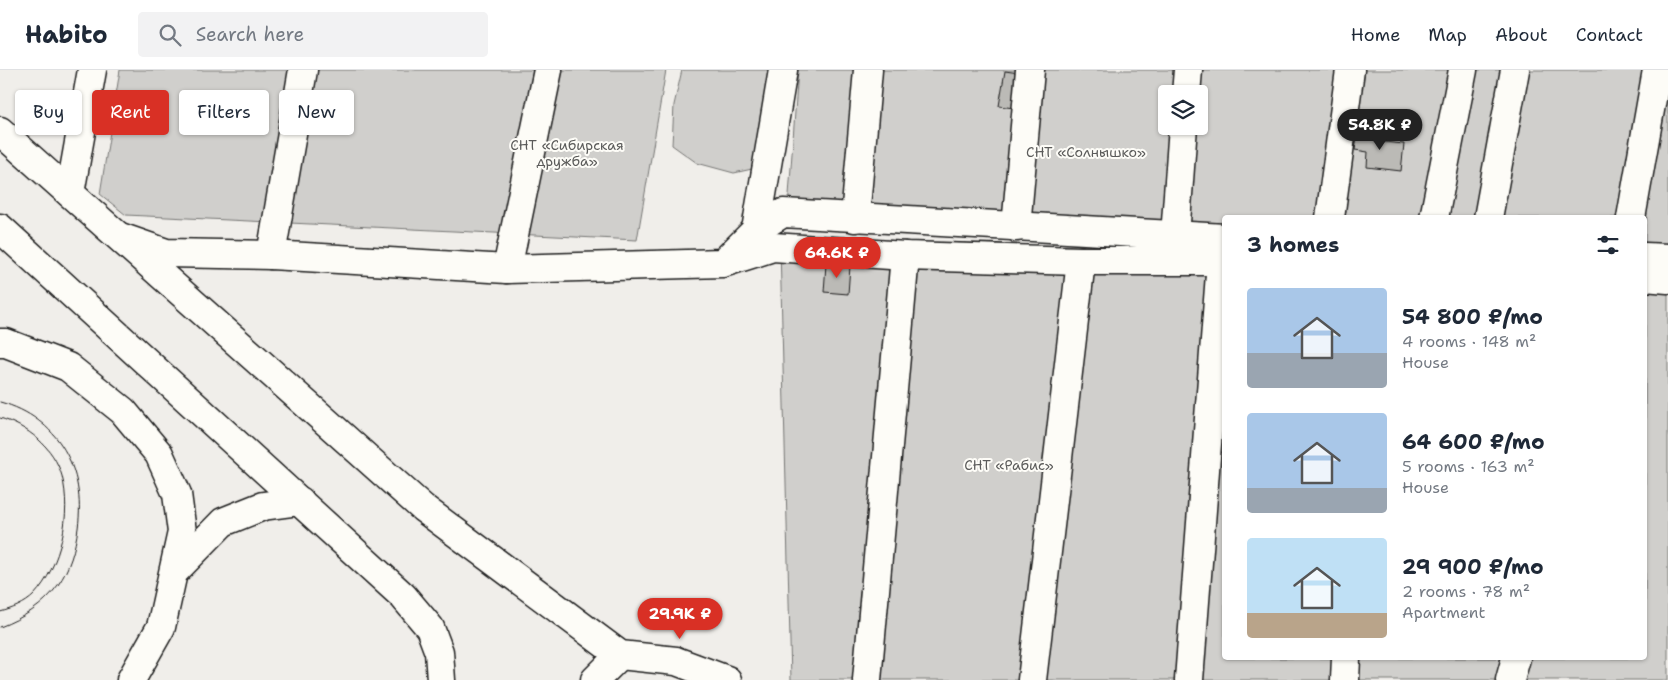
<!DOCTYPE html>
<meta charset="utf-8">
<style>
:root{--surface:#fff;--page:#f2f2f3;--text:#1f2937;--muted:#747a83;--line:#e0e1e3;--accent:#d93025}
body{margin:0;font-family:"Shantell Sans",sans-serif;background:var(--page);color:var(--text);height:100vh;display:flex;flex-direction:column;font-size:19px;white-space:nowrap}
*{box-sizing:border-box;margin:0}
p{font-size:16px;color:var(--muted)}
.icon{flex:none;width:28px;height:28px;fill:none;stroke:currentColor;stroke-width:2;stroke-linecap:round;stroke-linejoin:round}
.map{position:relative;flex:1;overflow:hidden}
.sheet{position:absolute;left:1222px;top:145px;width:425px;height:445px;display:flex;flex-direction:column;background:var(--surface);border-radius:5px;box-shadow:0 1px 4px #0004}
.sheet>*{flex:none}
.banner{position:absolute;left:15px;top:20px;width:475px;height:45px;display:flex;gap:10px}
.fabs{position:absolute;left:1158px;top:15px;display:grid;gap:10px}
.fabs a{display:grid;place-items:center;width:50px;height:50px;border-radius:5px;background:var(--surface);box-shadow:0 1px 4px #0004;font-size:25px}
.price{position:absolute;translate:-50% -42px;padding:0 11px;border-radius:18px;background:var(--accent);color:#fff;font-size:16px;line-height:32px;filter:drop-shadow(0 1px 2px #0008)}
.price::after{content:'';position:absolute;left:50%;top:30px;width:15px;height:11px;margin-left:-8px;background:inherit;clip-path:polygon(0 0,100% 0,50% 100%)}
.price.selected{background:#222;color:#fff}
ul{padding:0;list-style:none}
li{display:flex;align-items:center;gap:15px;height:125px;padding:0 25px}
li span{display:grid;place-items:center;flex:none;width:140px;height:100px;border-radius:5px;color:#555}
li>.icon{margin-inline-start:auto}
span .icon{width:60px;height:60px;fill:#fffc;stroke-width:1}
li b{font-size:21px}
h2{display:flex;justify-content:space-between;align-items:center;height:60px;padding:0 25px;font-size:21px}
.chip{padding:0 18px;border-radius:5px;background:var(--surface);box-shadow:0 1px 4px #0004;font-size:18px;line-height:45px}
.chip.selected{background:var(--accent);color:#fff}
header{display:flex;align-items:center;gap:30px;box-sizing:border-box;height:70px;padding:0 25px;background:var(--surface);border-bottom:1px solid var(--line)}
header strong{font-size:24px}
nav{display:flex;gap:28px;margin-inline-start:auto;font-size:18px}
.search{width:350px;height:45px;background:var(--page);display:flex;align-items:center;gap:12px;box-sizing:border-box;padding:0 18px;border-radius:5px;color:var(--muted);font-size:19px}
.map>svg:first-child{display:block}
.green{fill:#d0cfcc;stroke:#767674;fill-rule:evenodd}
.building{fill:#bbbab6;stroke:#1c1c1c}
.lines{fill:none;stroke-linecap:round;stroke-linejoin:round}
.minor-casing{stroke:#1c1c1c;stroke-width:31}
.minor{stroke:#fdfcf7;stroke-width:28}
.tram{stroke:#1c1c1c;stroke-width:1}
.labels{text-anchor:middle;stroke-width:4;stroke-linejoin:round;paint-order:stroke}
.park-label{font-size:14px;fill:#5b5b5a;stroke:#fdfcf7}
</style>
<header>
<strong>Habito</strong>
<div class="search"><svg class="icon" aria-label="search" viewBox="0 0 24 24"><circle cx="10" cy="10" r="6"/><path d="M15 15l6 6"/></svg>Search here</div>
<nav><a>Home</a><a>Map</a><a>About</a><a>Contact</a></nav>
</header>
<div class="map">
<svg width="1668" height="610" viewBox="0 0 1668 610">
<rect width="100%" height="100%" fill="#f0eeea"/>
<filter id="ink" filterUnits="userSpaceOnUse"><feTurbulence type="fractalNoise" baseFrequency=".02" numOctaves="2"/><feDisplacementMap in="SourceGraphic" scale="10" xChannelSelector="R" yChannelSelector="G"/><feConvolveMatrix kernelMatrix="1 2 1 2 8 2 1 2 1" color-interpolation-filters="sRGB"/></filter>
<g filter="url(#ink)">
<g class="green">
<polygon points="120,0 666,0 637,170 126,145 100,124"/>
<polygon points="682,0 774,0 752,99 734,103 697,93 672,75 674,35"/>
<path d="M798 0H1668V184L1645 183V148H1225V168L787 153ZM1166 24H1199V56H1166Z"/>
<polygon points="780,177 1225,193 1225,588 1645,588 1645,219 1668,221 1668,610 791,610"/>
</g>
<g class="building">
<polygon points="1005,1 1026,4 1021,39 999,36"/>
<polygon points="1358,59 1376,61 1375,71 1404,74 1401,101 1367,97 1368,82 1355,80"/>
<polygon points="826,194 850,196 848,224 824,222"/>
</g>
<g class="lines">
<defs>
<g id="minor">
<polyline points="1186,24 1188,0"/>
<polyline points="0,61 423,438 620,585 676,591 727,610"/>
<polyline points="70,123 92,0"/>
<polyline points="855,148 868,0"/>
<polyline points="1330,148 1350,0"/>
<polyline points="1434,148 1463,0"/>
<polyline points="1488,148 1515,0"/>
<polyline points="1631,148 1657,0"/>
<polyline points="1016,157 1030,0"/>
<polyline points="0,158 403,526 430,558 439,582 441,610"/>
<polyline points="756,160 783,0"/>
<polyline points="1175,166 1183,56"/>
<polyline points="120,167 166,183 271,185 507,199 723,193 773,177 905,186 1081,191 1225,191"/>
<polyline points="271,185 303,0"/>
<polyline points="1645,187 1668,188"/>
<polyline points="726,190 756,160 783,143 1225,168"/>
<polyline points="507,199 548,0"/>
<polyline points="1645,207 1668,209"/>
<polyline points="0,273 6,273 68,297 123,341 159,384 177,424 182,462 161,557 131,610"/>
<polyline points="174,502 223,452 263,436 300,431"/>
<polyline points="595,610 620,585"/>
<polyline points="867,610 905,186"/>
<polyline points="1032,610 1081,191"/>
<polyline points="1189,610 1221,191"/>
<polyline points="1345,610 1346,588"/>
<polyline points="1510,610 1516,588"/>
</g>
</defs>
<use href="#minor" class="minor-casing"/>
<use href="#minor" class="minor"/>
<g class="tram">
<path d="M0 332C59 348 86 400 78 458 75 479 70 498 58 515 43 536 23 548 0 557"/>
<path d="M0 348C27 356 54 377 62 406 72 444 61 496 34 525 25 534 12 539 0 542"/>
</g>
</g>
</g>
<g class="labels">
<g class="park-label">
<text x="567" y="80">СНТ «Сибирская<tspan x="567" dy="16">дружба»</tspan></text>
<text x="1086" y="87">СНТ «Солнышко»</text>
<text x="1009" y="400">СНТ «Рабис»</text>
</g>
</g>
</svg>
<div class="fabs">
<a><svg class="icon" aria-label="layers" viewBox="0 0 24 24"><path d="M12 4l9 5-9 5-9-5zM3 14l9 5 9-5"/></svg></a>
</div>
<b class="price selected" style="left:1380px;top:81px">54.8K ₽</b>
<b class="price" style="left:837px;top:209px">64.6K ₽</b>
<b class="price" style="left:680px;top:570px">29.9K ₽</b>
<div class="banner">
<a class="chip">Buy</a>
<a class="chip selected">Rent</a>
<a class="chip">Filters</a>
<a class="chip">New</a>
</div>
<section class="sheet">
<h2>3 homes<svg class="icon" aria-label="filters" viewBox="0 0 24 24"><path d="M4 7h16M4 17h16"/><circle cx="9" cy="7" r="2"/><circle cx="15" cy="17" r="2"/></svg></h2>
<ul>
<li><span style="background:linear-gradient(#a9c7e8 65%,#9aa5b1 0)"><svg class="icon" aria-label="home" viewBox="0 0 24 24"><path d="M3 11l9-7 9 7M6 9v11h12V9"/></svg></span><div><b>54 800 ₽/mo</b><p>4 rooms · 148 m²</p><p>House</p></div></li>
<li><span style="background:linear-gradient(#a9c7e8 75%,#9aa5b1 0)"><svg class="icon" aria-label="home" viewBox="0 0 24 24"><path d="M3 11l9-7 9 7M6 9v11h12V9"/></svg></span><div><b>64 600 ₽/mo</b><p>5 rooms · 163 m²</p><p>House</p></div></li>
<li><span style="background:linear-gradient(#bfe0f5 75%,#b9a48a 0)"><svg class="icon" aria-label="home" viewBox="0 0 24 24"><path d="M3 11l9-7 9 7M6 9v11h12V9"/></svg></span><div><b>29 900 ₽/mo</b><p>2 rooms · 78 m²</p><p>Apartment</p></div></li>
</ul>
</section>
</div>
